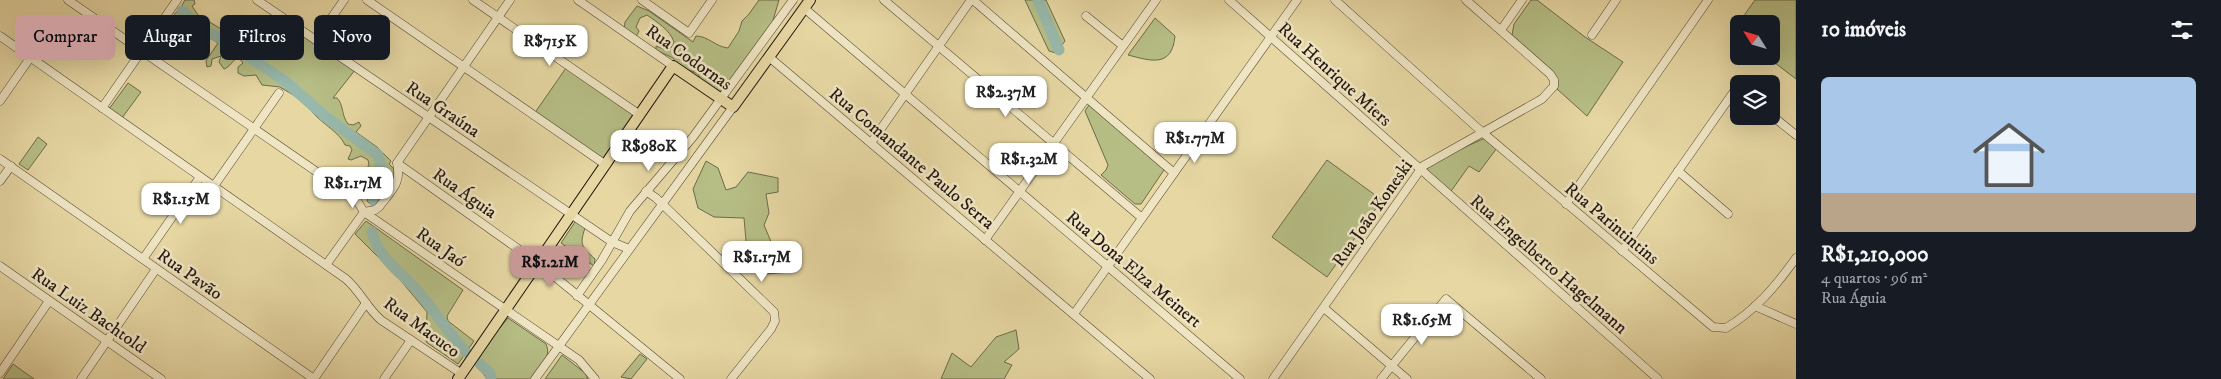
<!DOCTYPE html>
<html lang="pt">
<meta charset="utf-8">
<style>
:root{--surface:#171b24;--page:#20242c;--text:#f1f3f6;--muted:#9ea1a6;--line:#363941;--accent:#c59692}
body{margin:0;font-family:"IM FELL DW Pica",serif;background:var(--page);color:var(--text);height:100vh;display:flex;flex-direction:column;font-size:19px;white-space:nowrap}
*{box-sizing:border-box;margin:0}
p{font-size:16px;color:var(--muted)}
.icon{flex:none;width:28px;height:28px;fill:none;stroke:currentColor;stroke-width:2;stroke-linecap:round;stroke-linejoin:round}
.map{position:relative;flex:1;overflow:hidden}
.details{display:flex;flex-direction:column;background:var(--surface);width:425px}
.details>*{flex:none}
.guide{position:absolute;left:15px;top:15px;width:475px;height:45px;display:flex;gap:10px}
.needle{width:32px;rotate:307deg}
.buttons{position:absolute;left:1730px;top:15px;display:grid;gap:10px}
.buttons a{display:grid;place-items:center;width:50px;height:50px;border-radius:8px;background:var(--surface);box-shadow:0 5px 20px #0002;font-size:25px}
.price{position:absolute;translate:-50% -42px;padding:0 11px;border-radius:10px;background:#fff;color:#222;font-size:16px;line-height:32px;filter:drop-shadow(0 1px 2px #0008)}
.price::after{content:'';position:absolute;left:50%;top:30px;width:15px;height:11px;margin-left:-8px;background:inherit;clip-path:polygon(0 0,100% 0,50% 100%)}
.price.on{background:var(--accent);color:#111}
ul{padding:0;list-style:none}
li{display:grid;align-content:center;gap:10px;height:265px;padding:0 25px}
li+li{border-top:1px solid var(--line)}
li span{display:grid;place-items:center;height:155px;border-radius:8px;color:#555}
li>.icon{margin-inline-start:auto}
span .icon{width:90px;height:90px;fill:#fffc;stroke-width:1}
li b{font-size:21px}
h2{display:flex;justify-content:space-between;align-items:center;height:60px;padding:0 25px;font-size:21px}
.pill{padding:0 18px;border-radius:8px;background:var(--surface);box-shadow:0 5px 20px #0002;font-size:18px;line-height:45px}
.pill.on{background:var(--accent);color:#111}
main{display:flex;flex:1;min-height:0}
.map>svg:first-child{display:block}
.green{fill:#b6be85;stroke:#6c6a4c;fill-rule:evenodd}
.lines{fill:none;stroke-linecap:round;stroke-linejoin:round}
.river{stroke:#97b8ab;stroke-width:11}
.minor-casing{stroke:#544736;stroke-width:9}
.major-casing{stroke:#231712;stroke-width:12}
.minor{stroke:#efe5c3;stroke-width:8}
.major{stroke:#e6d7a3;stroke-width:10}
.labels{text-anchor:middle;stroke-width:5;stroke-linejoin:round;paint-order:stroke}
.street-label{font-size:18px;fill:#231712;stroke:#efe5c3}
</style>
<main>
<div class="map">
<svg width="1796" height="379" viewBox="0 0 1796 379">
<rect width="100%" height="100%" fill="#e6d7a3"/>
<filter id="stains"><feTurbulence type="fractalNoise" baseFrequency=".004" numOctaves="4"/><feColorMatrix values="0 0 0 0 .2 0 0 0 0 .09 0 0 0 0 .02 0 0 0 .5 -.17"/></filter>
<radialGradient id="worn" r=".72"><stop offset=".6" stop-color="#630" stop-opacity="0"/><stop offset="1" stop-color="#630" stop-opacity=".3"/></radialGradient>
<g class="green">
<path d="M185 0H194L195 4 192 6 198 15 231 35 236 33 241 36 243 43 261 57 286 24 355 70 333 98H337C344 105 341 115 348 124L353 125 359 122 361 126 356 132 377 147 391 161 389 164 394 169C396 182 384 197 375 206L379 188 385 180V170L377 150 366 146 376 155 381 170 372 205 367 201 371 192 372 181 366 176 365 171 369 165 368 160 361 156 351 160 348 159 352 150 350 146 345 145C338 129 312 119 308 104L280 87 262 85 256 75 244 76 238 73V67L243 63 238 57C233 60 230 67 224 69L219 62 221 56 212 59 211 66 207 67 206 61 218 43 209 37 200 47 194 44 196 30 192 26 179 21 174 15 178 10C186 16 203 32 210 33L181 7ZM220 38C232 38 291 82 300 94Z"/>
<path d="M759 0H779L771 27 724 90 719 92 703 84 698 74 692 71 680 70 673 58 656 50V46L666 50 671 48 674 42C670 30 657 22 647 15L640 18 636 27 639 31 636 37 624 28 625 22 637 6 649 11 693 42 696 36C708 36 716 47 728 48L739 31 742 21 749 14Z"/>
<polygon points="1025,0 1046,0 1065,41 1056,53 1049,51"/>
<polygon points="1531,0 1537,0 1585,37 1623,62 1587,116 1557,89 1557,78 1552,71 1512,35 1514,24"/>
<polygon points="1755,0 1796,0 1796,79 1766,56 1771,56 1771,24 1739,24 1739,36 1733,31"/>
<path d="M1155 18 1175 36C1172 68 1151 61 1128 55Z"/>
<polygon points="566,68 636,116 604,162 534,114"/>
<polygon points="128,83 141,92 122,118 109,109"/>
<polygon points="1089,105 1166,167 1141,204 1135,204 1101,175 1106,170 1108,165 1085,111"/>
<polygon points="38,137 47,144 28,170 19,164"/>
<polygon points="1485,138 1497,148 1479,172 1469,166 1449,194 1426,173 1427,167 1430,163"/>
<polygon points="1327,160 1382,200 1327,277 1272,237"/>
<polygon points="706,161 718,168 726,190 736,187 748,172 778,178 778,192 766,194 769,213 764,225 772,244 794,249 797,261 790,272 766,274 747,252 744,218 714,217 698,208 693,189"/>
<path d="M577 219 586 225C579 245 581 246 595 259L594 266 561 243Z"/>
<polygon points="366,221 463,290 447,316 448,321 474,341 458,364 426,342 427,312 397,276 355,234"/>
<path d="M508 318 546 344C552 357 540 368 533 379H487L477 365C481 347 497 332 508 318Z"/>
<polygon points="1016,330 1019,349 1004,362 1012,365 1004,379 941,379 952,353 971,367 996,337"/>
<polygon points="640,354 647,359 631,379 621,377"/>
<polygon points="562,355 585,373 588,379 545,379"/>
<polygon points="13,364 34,379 3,379"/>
</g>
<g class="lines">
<g class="river">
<polyline points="1038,0 1059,50"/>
<polyline points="182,11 206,32 223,39 286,82 326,117 378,155 383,174 375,202"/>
<path d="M372 232C377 256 400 272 416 289 433 309 448 332 466 352"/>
<polyline points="480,364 490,373 491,379"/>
</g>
<defs>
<g id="minor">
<polyline points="68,0 356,199 364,212 579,360 595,379"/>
<polyline points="257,0 612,242 629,249"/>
<polyline points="367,0 606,165"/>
<polyline points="473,0 640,115"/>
<polyline points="578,0 673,66"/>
<polyline points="642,0 689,33 712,0"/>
<polyline points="884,0 1142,218"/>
<polyline points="973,0 1174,173"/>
<polyline points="1229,0 1658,379"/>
<path d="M1335 0 1482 132 1713 327 1726 328C1756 310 1776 286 1796 258"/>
<polyline points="804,8 1240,379"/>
<polyline points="1086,16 1123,46"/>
<polyline points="1501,30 1522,0"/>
<polyline points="1592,35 1616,0"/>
<path d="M0 36 346 279C360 291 367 308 381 320L462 374"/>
<polyline points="316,40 344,0"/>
<polyline points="769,57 1150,379"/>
<polyline points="0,101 30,58"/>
<polyline points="102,108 177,0"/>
<polyline points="1771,115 1796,135"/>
<polyline points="871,143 971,0"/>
<polyline points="0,159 314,379 366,303"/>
<polyline points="397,163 538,263 680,379"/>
<polyline points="1678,171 1728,214"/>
<polyline points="0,181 11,166"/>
<polyline points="214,186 279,93"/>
<polyline points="646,191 656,198 774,312 775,321 771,329 731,379"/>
<polyline points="1566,204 1708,0"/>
<polyline points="985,240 1156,0"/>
<polyline points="1622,251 1735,90 1739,92"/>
<polyline points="143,259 200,177"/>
<path d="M326 265 364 212 375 210 379 207C391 191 402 183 397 163L510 0"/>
<polyline points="0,266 161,379"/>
<polyline points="577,296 602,260 630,211 693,137 793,0"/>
<polyline points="1755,306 1796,324"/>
<polyline points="1324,308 1407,379"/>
<polyline points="1074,314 1297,0"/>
<polyline points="0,373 49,301"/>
<polyline points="81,379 156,269"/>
<polyline points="384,379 411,340"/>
<polyline points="535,379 733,107"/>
<polyline points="1273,379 1423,166 1542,99 1554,86 1554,80 1550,74 1466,0"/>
<polyline points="1381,379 1446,299 1541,379"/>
</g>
<polyline id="major" points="458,379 673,66 733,107 810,0"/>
</defs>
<use href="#minor" class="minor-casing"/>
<use href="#major" class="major-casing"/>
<use href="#minor" class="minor"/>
<use href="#major" class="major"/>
</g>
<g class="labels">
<g class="street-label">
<text transform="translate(689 57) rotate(35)" y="6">Rua Codornas</text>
<text transform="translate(1335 74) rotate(42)" y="6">Rua Henrique Miers</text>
<text transform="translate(443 109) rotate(34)" y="6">Rua Graúna</text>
<text transform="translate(912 158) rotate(40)" y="6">Rua Comandante Paulo Serra</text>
<text transform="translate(465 193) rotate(35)" y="6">Rua Águia</text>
<text transform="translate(1372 213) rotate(-55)" y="6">Rua João Koneski</text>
<text transform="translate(1612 223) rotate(40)" y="6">Rua Parintintins</text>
<text transform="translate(441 247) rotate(35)" y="6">Rua Jaó</text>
<text transform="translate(1549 264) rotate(41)" y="6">Rua Engelberto Hagelmann</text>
<text transform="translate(1134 269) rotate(40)" y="6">Rua Dona Elza Meinert</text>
<text transform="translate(190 274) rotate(35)" y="6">Rua Pavão</text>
<text transform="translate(89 310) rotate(35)" y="6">Rua Luiz Bachtold</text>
<text transform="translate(422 327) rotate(36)" y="6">Rua Macuco</text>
</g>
</g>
<rect width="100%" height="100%" filter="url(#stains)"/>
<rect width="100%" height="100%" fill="url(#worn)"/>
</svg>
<div class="buttons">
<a><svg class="needle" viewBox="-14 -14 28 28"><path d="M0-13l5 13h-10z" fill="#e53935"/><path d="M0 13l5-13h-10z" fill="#9ea1a6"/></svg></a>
<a><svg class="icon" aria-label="layers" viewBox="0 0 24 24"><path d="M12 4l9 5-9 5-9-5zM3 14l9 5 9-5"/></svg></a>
</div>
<b class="price" style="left:550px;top:67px">R$715K</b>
<b class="price" style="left:1006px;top:118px">R$2.37M</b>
<b class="price" style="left:1195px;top:164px">R$1.77M</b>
<b class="price" style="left:649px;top:172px">R$980K</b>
<b class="price" style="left:1029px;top:185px">R$1.32M</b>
<b class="price" style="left:353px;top:209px">R$1.17M</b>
<b class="price" style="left:181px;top:225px">R$1.15M</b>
<b class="price" style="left:762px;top:283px">R$1.17M</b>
<b class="price on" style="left:550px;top:288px">R$1.21M</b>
<b class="price" style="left:1422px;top:346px">R$1.65M</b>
<div class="guide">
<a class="pill on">Comprar</a>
<a class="pill">Alugar</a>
<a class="pill">Filtros</a>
<a class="pill">Novo</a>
</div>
</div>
<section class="details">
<h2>10 imóveis<svg class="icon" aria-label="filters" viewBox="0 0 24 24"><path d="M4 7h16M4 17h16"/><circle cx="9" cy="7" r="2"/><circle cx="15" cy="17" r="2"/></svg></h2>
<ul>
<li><span style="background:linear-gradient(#a9c7e8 75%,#b9a48a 0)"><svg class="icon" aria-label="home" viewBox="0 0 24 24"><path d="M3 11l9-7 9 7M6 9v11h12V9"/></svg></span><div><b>R$1,210,000</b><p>4 quartos · 96 m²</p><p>Rua Águia</p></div></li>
</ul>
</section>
</main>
